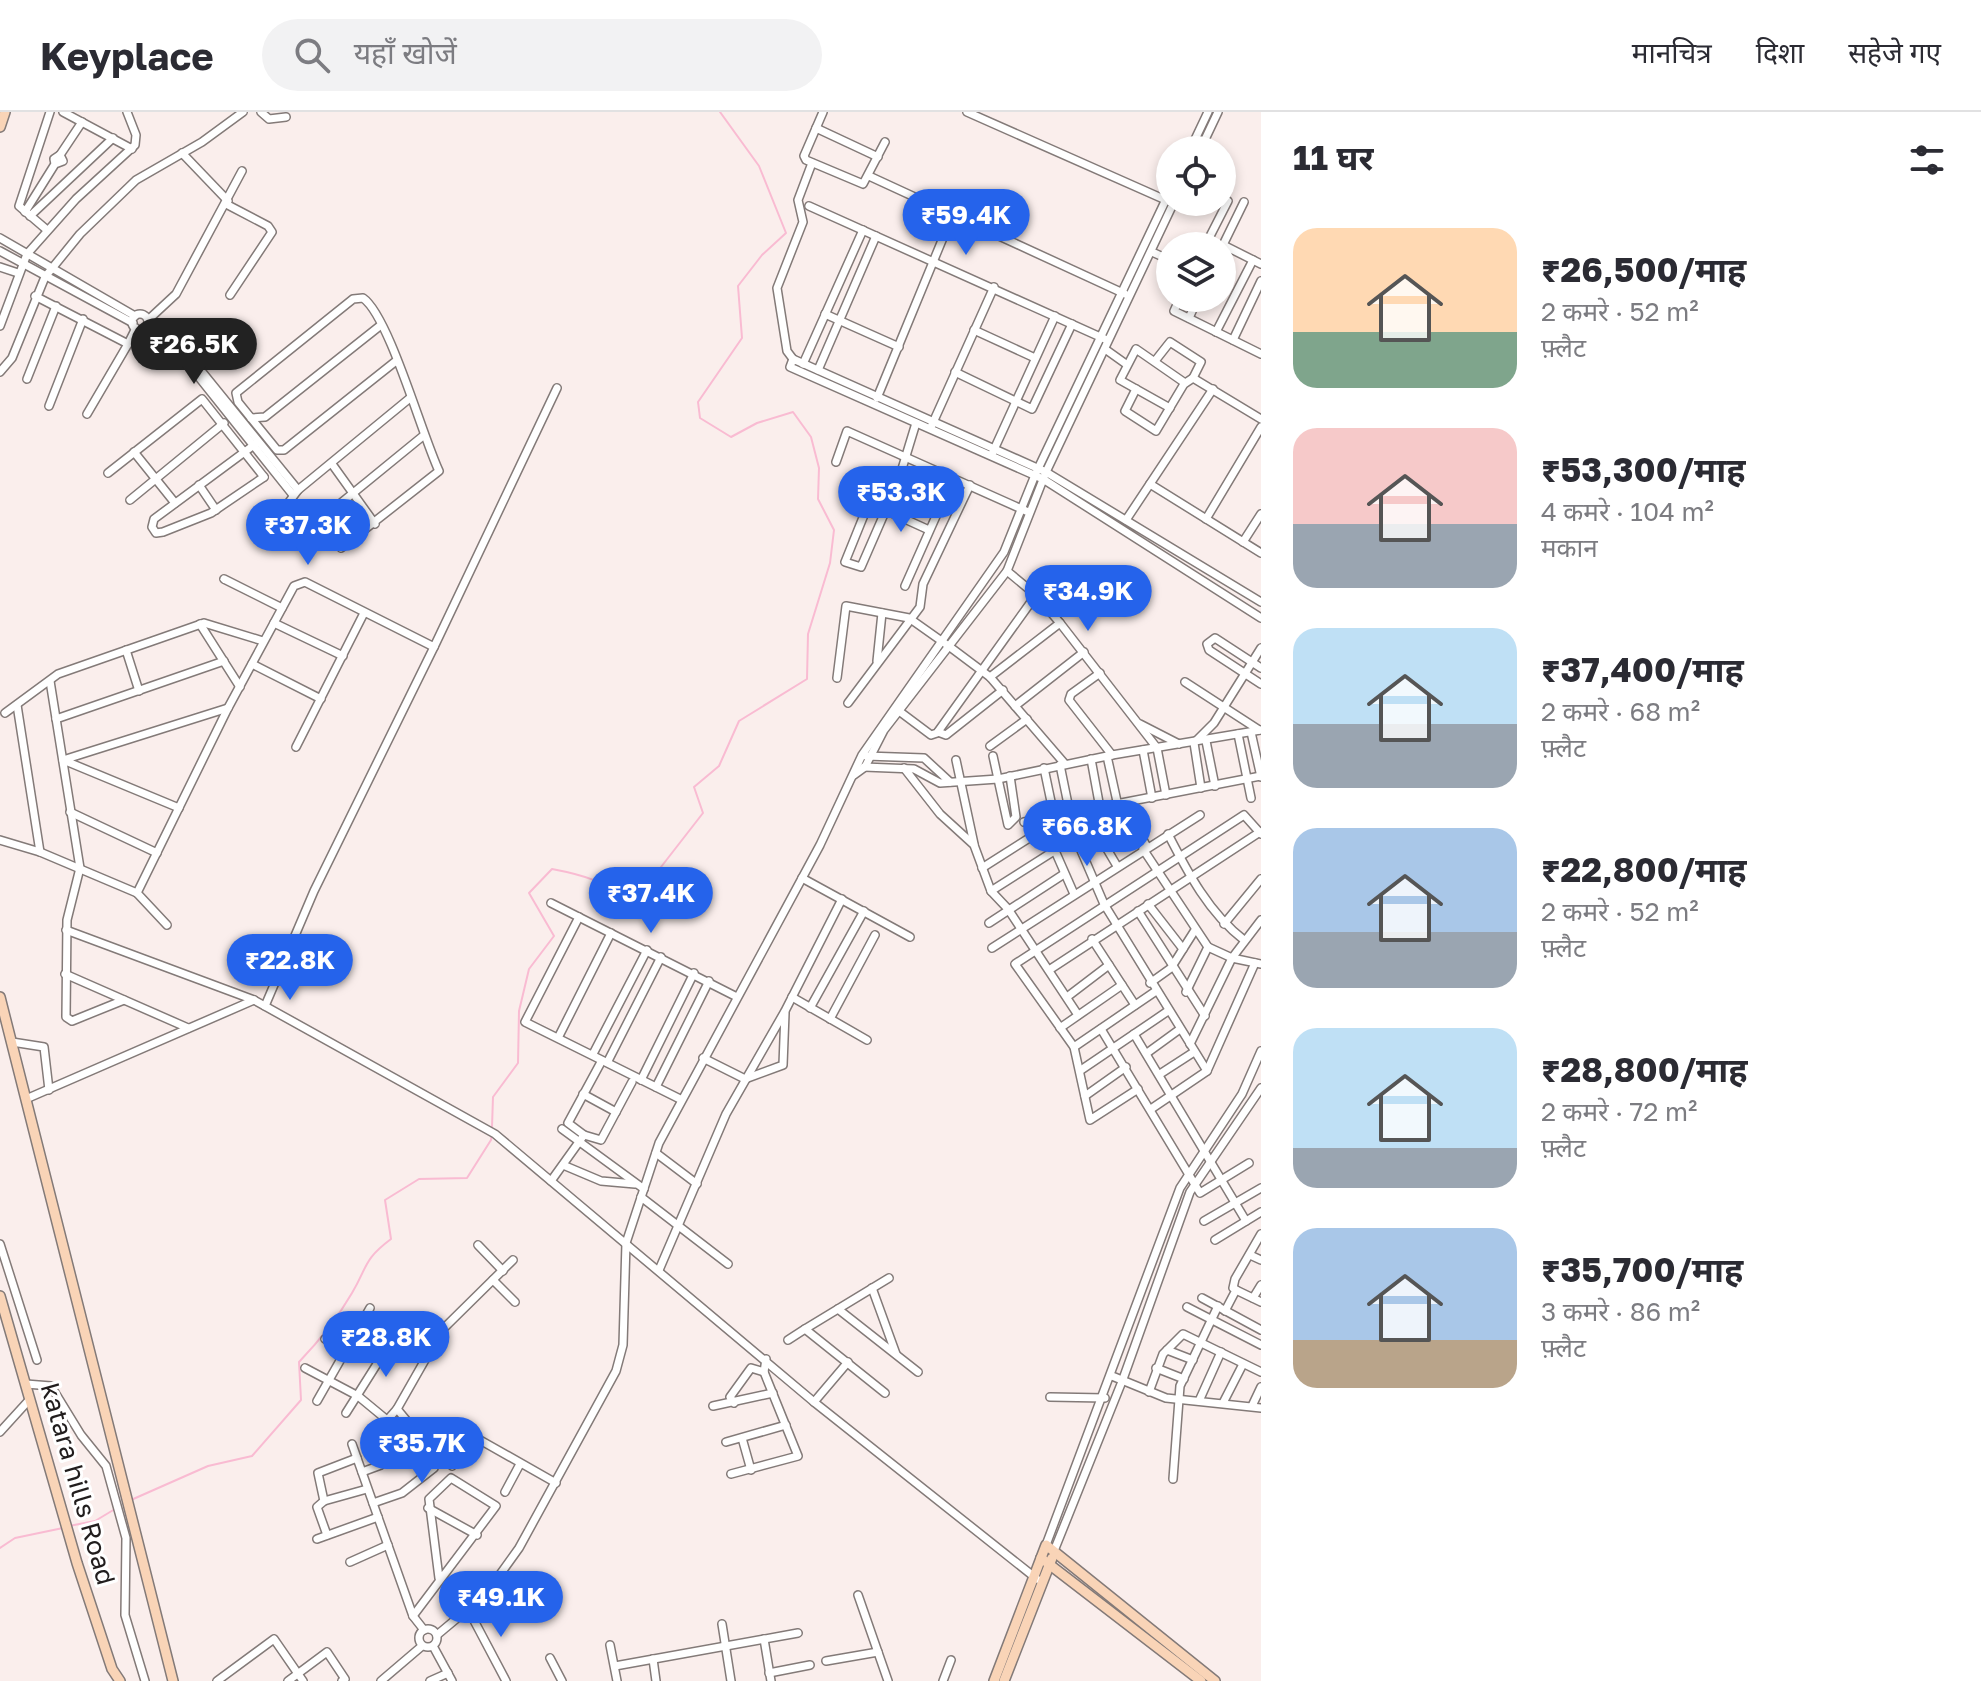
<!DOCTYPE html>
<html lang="hi">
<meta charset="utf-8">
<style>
:root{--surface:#fff;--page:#f2f2f3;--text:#2b2b33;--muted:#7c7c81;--line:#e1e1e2;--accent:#2563eb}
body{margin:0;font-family:"Golos Text","Noto Sans Devanagari",sans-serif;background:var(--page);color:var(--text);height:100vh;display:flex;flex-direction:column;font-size:30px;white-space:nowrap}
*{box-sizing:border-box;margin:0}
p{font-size:26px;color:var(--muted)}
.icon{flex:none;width:44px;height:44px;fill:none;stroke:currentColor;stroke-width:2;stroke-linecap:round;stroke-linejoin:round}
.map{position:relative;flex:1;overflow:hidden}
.details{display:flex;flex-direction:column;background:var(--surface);width:720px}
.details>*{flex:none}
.controls{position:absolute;left:1156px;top:24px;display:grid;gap:16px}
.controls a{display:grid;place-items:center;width:80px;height:80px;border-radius:50%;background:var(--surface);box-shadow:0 4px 12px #0003;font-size:40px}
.price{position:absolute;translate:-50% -68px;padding:0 18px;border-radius:28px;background:var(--accent);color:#fff;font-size:26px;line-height:52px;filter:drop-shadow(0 2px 4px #0008)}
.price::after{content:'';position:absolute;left:50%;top:48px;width:24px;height:18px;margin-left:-12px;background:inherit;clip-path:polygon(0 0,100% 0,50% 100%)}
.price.on{background:#222;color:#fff}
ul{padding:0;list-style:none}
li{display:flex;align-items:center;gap:24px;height:200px;padding:0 32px}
li span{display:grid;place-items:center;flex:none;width:224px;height:160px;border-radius:24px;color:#555}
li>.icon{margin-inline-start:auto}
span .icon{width:96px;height:96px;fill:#fffc;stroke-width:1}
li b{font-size:34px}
h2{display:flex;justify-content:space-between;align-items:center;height:96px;padding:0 32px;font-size:34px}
header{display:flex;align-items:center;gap:48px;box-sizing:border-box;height:112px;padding:0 40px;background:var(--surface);border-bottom:2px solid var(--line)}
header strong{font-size:38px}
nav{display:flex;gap:44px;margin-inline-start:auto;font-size:28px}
.search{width:560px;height:72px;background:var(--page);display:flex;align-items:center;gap:20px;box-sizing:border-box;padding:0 28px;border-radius:44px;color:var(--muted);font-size:30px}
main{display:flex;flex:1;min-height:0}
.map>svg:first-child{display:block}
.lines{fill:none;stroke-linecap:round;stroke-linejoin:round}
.stream{stroke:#f9bbd2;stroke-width:2}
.street-casing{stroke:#837a78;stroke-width:10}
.secondary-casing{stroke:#837a78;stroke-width:12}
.street{stroke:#fff;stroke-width:7}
.secondary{stroke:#f9d4b7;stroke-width:9}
.labels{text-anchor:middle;stroke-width:6;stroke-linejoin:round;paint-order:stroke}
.street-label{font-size:26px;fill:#211d1d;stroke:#fff}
</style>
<header>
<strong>Keyplace</strong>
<div class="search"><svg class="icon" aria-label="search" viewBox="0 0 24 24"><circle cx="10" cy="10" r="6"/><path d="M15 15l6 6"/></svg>यहाँ खोजें</div>
<nav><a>मानचित्र</a><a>दिशा</a><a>सहेजे गए</a></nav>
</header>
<main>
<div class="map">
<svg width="1261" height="1569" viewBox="0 0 1261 1569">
<rect width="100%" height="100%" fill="#faeeec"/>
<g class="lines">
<g class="stream">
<path d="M492 1015 493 985 518 951 519 899 529 857 554 824 529 781 552 757C584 763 607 770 633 791L703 701 694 675 719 654 739 609 807 567 808 522 830 451 834 418 818 387 819 356 811 325 793 300 757 311 731 325 700 306 698 290 742 226 738 174 762 143 786 121 759 54 720 0"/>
<path d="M131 1388 208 1354 252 1344 301 1288 299 1250C320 1228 337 1207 352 1181 368 1154 363 1148 391 1127L385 1088 419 1067 467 1066 491 1028 492 1022"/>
<polyline points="69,1414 95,1409 115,1397"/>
<polyline points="0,1436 15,1426 63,1416"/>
</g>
<defs>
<g id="street">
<polyline points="63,0 132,37"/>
<polyline points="261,0 269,7 286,5"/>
<polyline points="823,0 804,44 806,48 863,72 885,30"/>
<polyline points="967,0 1168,89"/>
<polyline points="816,16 878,45"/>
<polyline points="1190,38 1208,0"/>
<polyline points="1200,38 1218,0"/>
<polyline points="182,41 228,89"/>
<polyline points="60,43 82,10"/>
<polyline points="869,64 1125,182"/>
<polyline points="226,92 268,114 272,120 230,183"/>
<polyline points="809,94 1107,228"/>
<polyline points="25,100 55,52 54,47 60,43 63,49 55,52"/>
<polyline points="30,104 113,26"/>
<polyline points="47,118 19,94 50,0"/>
<polyline points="0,126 135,204"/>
<polyline points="1223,133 1261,152"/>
<polyline points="1205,134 1228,89"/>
<polyline points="1222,135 1244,90"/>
<polyline points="0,139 133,211"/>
<polyline points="1152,140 1170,148"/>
<polyline points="0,155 18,161"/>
<polyline points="35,184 128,232 136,216"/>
<polyline points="1180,186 1174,199 1261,242"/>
<polyline points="825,202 899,235"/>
<circle cx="140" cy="210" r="8"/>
<polyline points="1189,206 1198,186"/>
<polyline points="148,208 176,182 242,59"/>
<polyline points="148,213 181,234 298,378"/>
<polyline points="0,214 27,142 76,87 135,33 136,23 127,0"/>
<polyline points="144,217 178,239 293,383"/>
<polyline points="974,218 1035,246"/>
<polyline points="1216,220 1253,148"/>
<polyline points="1233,228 1261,169"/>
<polyline points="1105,237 1126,252"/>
<polyline points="793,247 787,239 777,176 803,110 798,88 812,51"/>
<polyline points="1155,249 1170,230 1201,250 1193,266"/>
<polyline points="803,252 863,118"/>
<polyline points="818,258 876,124"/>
<polyline points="0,260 12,246 45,165 80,122 136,68 202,30 243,0"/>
<polyline points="955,260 1032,297 1072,212"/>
<polyline points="27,267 56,194"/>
<polyline points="1136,277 1125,299 1156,319 1184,272 1193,266 1261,307"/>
<polyline points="410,286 298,378 289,390 305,413 314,413 423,324"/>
<polyline points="877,286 952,104"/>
<polyline points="49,294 83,207"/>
<polyline points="1170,296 1120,268 1136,237 1185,271"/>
<polyline points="87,302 128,232"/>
<polyline points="251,306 265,305 381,213"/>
<polyline points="916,311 898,370 861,455 845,450 881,361 943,388"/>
<polyline points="931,315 994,175"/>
<polyline points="258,330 154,407 152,415 156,421 163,420 211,401 264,365"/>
<polyline points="134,340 175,391"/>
<polyline points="992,342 1055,204"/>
<polyline points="836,350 847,319 1026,399"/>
<polyline points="332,352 375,412"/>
<polyline points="108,361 202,287 264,365"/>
<polyline points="1150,372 1261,441"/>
<polyline points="199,373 216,398"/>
<polyline points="130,388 224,311"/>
<polyline points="885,398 929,418"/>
<polyline points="1206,407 1261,315"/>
<polyline points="1126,408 1213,277"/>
<polyline points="1243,430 1261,402"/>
<path d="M341 436 439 359C422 323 389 204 363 186L353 187 236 281 238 290 277 338H284L396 249"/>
<polyline points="1007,459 1036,483 1060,511 1157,636 1166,683"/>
<polyline points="224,467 282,496"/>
<polyline points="905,474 953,366"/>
<polyline points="1261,490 1046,360 793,247 790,255 1043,367 1261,506"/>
<polyline points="274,511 343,544"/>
<polyline points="200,512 240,575"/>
<polyline points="126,538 139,579"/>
<polyline points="877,549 882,501"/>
<polyline points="252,552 321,587"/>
<polyline points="1261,556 1215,526 1207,532 1209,538 1261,572"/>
<polyline points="1100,561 1071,582 1069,588 1112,643"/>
<polyline points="990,565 1060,511"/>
<polyline points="837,566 846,494 909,506 950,535 990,565 1065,652"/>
<polyline points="50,569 80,756 67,808 66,905 72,909 124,888"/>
<polyline points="1185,570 1259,618"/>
<polyline points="848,591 920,495 923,472 970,373"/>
<polyline points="17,593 40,740"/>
<polyline points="1015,594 1084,540"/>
<polyline points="899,599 931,623 937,621 1036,483"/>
<polyline points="5,601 58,562 204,511 263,529"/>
<polyline points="56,607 224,549"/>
<polyline points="1140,612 1179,632"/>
<polyline points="938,620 946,623 1003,578"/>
<polyline points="1251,620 1261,665"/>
<polyline points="1238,622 1251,686"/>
<polyline points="1206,629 1215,674"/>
<polyline points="990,634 1027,607"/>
<polyline points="296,635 364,501"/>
<polyline points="1143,638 1152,686"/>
<polyline points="866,644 924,646 950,670"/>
<polyline points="993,644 1008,713 1016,705 1010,664"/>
<polyline points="1107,644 1118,694"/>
<polyline points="1091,647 1100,696"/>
<polyline points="956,648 974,732"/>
<polyline points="1060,653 1070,702"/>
<polyline points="864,655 914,657 940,671 998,667 1112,643 1261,618"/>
<polyline points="904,656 940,702 974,733 991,779 1008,797 1078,903"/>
<polyline points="1044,656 1054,704 1261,664"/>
<polyline points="854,663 865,655 884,618 1007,459 1046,360 1174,90"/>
<polyline points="1201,676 1194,631 1214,611 1261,536"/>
<polyline points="179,696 63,648 228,596"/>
<polyline points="70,700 157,741"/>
<polyline points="1068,708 1104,792 1207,959"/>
<polyline points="1024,710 1054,704"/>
<path d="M1168 722C1188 761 1209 801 1244 828"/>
<polyline points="0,728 40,740 137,781 228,596 294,474 305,470 434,535 557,276"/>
<polyline points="1143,737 1208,835 1232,846 1261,852"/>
<polyline points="1117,754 1104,732 1136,715 1147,735"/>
<polyline points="982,756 1045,716 1074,782"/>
<polyline points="802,766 910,825"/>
<polyline points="991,779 1054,739"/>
<polyline points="137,781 167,813"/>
<polyline points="551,791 735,884"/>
<polyline points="1148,792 1183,837"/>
<polyline points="1138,799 1205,904"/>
<polyline points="579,805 525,910 680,987"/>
<polyline points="989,811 1064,762"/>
<polyline points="1224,812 1261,767"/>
<polyline points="66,818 254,888 495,1022 814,1290 1037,1467"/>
<polyline points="1092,827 1135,893"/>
<polyline points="992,836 1200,703"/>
<polyline points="1049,858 1260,720"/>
<polyline points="65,862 188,916"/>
<polyline points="1150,871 1171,856 1195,818"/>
<polyline points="1186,880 1208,835"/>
<polyline points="792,885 867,928"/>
<polyline points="1067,885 1109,853"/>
<polyline points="265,894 314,779 434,535"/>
<polyline points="810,896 864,799"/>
<polyline points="830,907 875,823"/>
<polyline points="1060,916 1122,873"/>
<polyline points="1101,917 1200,1081 1249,1051"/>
<polyline points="1134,922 1246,1109"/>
<polyline points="559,924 611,821"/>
<polyline points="12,930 44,935 49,978"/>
<polyline points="1190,932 1232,846 1261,808"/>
<polyline points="1074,935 1156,879"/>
<polyline points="1147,941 1180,917"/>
<polyline points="593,942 647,838"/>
<polyline points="703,946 745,967 783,953 785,901"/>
<polyline points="608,949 661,845"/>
<polyline points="1081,958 1168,899"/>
<polyline points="1160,962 1194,940"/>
<polyline points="641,968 694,861"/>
<polyline points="656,975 709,869"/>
<polyline points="1138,977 1090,1008 1074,935 1015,852 1244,703 1261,722"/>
<polyline points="583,982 616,1000"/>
<polyline points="1085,984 1126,955"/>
<polyline points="26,987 254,888"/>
<polyline points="1151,997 1207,959 1255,851"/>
<polyline points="562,1017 644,1077"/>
<polyline points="584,1023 601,1028 632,970"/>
<polyline points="656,1041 697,1072"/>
<polyline points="563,1053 601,1069 635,1072"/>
<polyline points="551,1069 584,1023 568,1011 600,952"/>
<polyline points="641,1085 728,1152"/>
<polyline points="1204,1109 1261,1076"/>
<polyline points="1215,1128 1261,1100"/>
<polyline points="0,1132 37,1248"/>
<polyline points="478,1133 503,1159"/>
<polyline points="1250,1143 1261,1148"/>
<polyline points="659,1158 726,1002 785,899 842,787"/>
<polyline points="493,1168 515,1190"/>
<polyline points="872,1176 896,1242"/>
<polyline points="1236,1178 1261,1190"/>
<polyline points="1202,1186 1261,1218"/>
<polyline points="1253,1186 1261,1173"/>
<polyline points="1187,1195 1261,1233"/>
<polyline points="838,1197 918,1260"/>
<polyline points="1225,1199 1236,1178 1233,1176 1235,1167 1261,1122"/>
<polyline points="325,1227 346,1239"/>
<polyline points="788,1228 805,1217"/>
<polyline points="1167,1238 1193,1248"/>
<polyline points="305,1256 358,1284 387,1308"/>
<polyline points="1156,1256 1184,1267"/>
<polyline points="1112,1264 1166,1286 1261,1296"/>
<polyline points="26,1272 51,1274 81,1323 106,1354 126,1426 125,1503 145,1569"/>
<polyline points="1149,1280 1163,1242 1183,1222 1261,1260"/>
<polyline points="885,1281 805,1217 889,1166"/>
<polyline points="1050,1285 1105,1286"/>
<polyline points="317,1289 370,1196"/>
<polyline points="1199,1289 1221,1240"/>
<polyline points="814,1290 848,1250"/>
<polyline points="734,1291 730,1285 751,1256 764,1260"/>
<polyline points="1223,1291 1243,1252"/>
<polyline points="713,1294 773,1281"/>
<polyline points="1252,1294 1261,1275"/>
<polyline points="397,1297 435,1343 457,1315 556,1371"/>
<polyline points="346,1301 399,1217"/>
<polyline points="0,1320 30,1287"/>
<polyline points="375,1322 397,1297 442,1218 513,1148"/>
<polyline points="742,1326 751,1358"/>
<polyline points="726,1330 786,1313"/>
<polyline points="352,1332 413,1504 424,1518"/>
<polyline points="392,1350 419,1324"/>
<polyline points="452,1354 470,1322"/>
<polyline points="362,1360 381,1353"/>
<polyline points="731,1362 798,1344 764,1260 766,1247"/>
<polyline points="1173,1367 1180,1274 1218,1194"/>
<polyline points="505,1380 520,1352"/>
<polyline points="324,1389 318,1361 357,1346"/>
<polyline points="373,1391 402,1381 434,1356 435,1343"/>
<polyline points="428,1396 477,1423"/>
<polyline points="327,1423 317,1395 324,1389 367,1377"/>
<polyline points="317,1427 378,1405"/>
<polyline points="1046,1433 1180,1076 1242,982 1261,939"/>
<polyline points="1054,1439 1123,1267 1190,1080 1261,976"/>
<polyline points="350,1450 388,1433"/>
<polyline points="858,1483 888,1569"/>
<polyline points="469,1499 506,1569"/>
<polyline points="413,1504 496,1394 451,1366 429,1387 439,1466"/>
<polyline points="722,1512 731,1569"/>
<circle cx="428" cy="1526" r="9"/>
<polyline points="437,1523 486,1482 519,1436 616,1259 623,1233 626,1131 659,1031 820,733 862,643 1004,440 1035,363 1170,79"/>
<polyline points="764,1527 771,1569"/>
<polyline points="610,1533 617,1569"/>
<polyline points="433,1534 452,1569"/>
<polyline points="550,1546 562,1569"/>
<polyline points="653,1547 656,1569"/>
<polyline points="826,1549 878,1540"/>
<polyline points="615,1554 798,1521"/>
<polyline points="769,1561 810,1553"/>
<polyline points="217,1569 274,1527 303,1569"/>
<polyline points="288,1569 327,1540 345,1567 342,1569"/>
<polyline points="381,1569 422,1534"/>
<polyline points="430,1569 448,1561"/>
<polyline points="943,1569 951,1548"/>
</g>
<g id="secondary">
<polyline points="0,15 5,0"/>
<polyline points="0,885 173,1569"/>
<polyline points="0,1184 77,1451 112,1557 120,1569"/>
<polyline points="1041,1446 1201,1569"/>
<polyline points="994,1569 1046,1433 1215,1569"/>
<polyline points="1004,1569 1052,1446"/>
</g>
</defs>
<use href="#street" class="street-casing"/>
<use href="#secondary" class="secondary-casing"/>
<use href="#street" class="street"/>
<use href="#secondary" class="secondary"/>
</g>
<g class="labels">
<g class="street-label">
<text transform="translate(78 1372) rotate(74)" y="9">katara hills Road</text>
</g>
</g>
</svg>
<div class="controls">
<a><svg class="icon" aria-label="locate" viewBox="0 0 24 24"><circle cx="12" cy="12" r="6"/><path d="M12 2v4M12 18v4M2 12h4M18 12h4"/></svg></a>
<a><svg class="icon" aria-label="layers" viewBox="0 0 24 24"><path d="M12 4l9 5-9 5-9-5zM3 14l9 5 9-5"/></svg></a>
</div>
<b class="price" style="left:966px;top:145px">₹59.4K</b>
<b class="price on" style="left:194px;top:274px">₹26.5K</b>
<b class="price" style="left:901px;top:422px">₹53.3K</b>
<b class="price" style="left:308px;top:455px">₹37.3K</b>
<b class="price" style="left:1088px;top:521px">₹34.9K</b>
<b class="price" style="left:1087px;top:756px">₹66.8K</b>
<b class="price" style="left:651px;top:823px">₹37.4K</b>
<b class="price" style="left:290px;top:890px">₹22.8K</b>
<b class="price" style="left:386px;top:1267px">₹28.8K</b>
<b class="price" style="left:422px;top:1373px">₹35.7K</b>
<b class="price" style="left:501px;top:1527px">₹49.1K</b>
</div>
<section class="details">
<h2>11 घर<svg class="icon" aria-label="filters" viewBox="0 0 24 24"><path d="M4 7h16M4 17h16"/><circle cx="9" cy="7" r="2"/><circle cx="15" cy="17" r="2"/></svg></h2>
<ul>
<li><span style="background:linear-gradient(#ffd9b3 65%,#7fa58c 0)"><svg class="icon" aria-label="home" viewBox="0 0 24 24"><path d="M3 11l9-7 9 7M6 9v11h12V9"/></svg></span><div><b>₹26,500/माह</b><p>2 कमरे · 52 m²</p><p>फ़्लैट</p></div></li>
<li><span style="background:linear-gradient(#f6c9c9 60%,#9aa5b1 0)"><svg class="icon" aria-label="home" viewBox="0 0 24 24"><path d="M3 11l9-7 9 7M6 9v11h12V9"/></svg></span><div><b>₹53,300/माह</b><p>4 कमरे · 104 m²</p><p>मकान</p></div></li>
<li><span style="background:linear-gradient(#bfe0f5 60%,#9aa5b1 0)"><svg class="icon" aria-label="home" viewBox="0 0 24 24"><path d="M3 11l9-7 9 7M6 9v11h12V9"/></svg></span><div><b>₹37,400/माह</b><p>2 कमरे · 68 m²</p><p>फ़्लैट</p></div></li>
<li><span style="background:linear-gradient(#a9c7e8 65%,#9aa5b1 0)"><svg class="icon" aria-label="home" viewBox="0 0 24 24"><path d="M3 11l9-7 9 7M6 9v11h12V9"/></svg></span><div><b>₹22,800/माह</b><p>2 कमरे · 52 m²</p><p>फ़्लैट</p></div></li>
<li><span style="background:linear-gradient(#bfe0f5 75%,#9aa5b1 0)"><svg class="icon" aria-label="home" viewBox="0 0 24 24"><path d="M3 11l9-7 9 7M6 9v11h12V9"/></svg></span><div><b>₹28,800/माह</b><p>2 कमरे · 72 m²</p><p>फ़्लैट</p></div></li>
<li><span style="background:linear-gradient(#a9c7e8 70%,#b9a48a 0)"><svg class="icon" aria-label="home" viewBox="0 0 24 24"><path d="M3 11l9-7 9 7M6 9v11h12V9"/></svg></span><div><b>₹35,700/माह</b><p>3 कमरे · 86 m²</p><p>फ़्लैट</p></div></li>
</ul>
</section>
</main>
